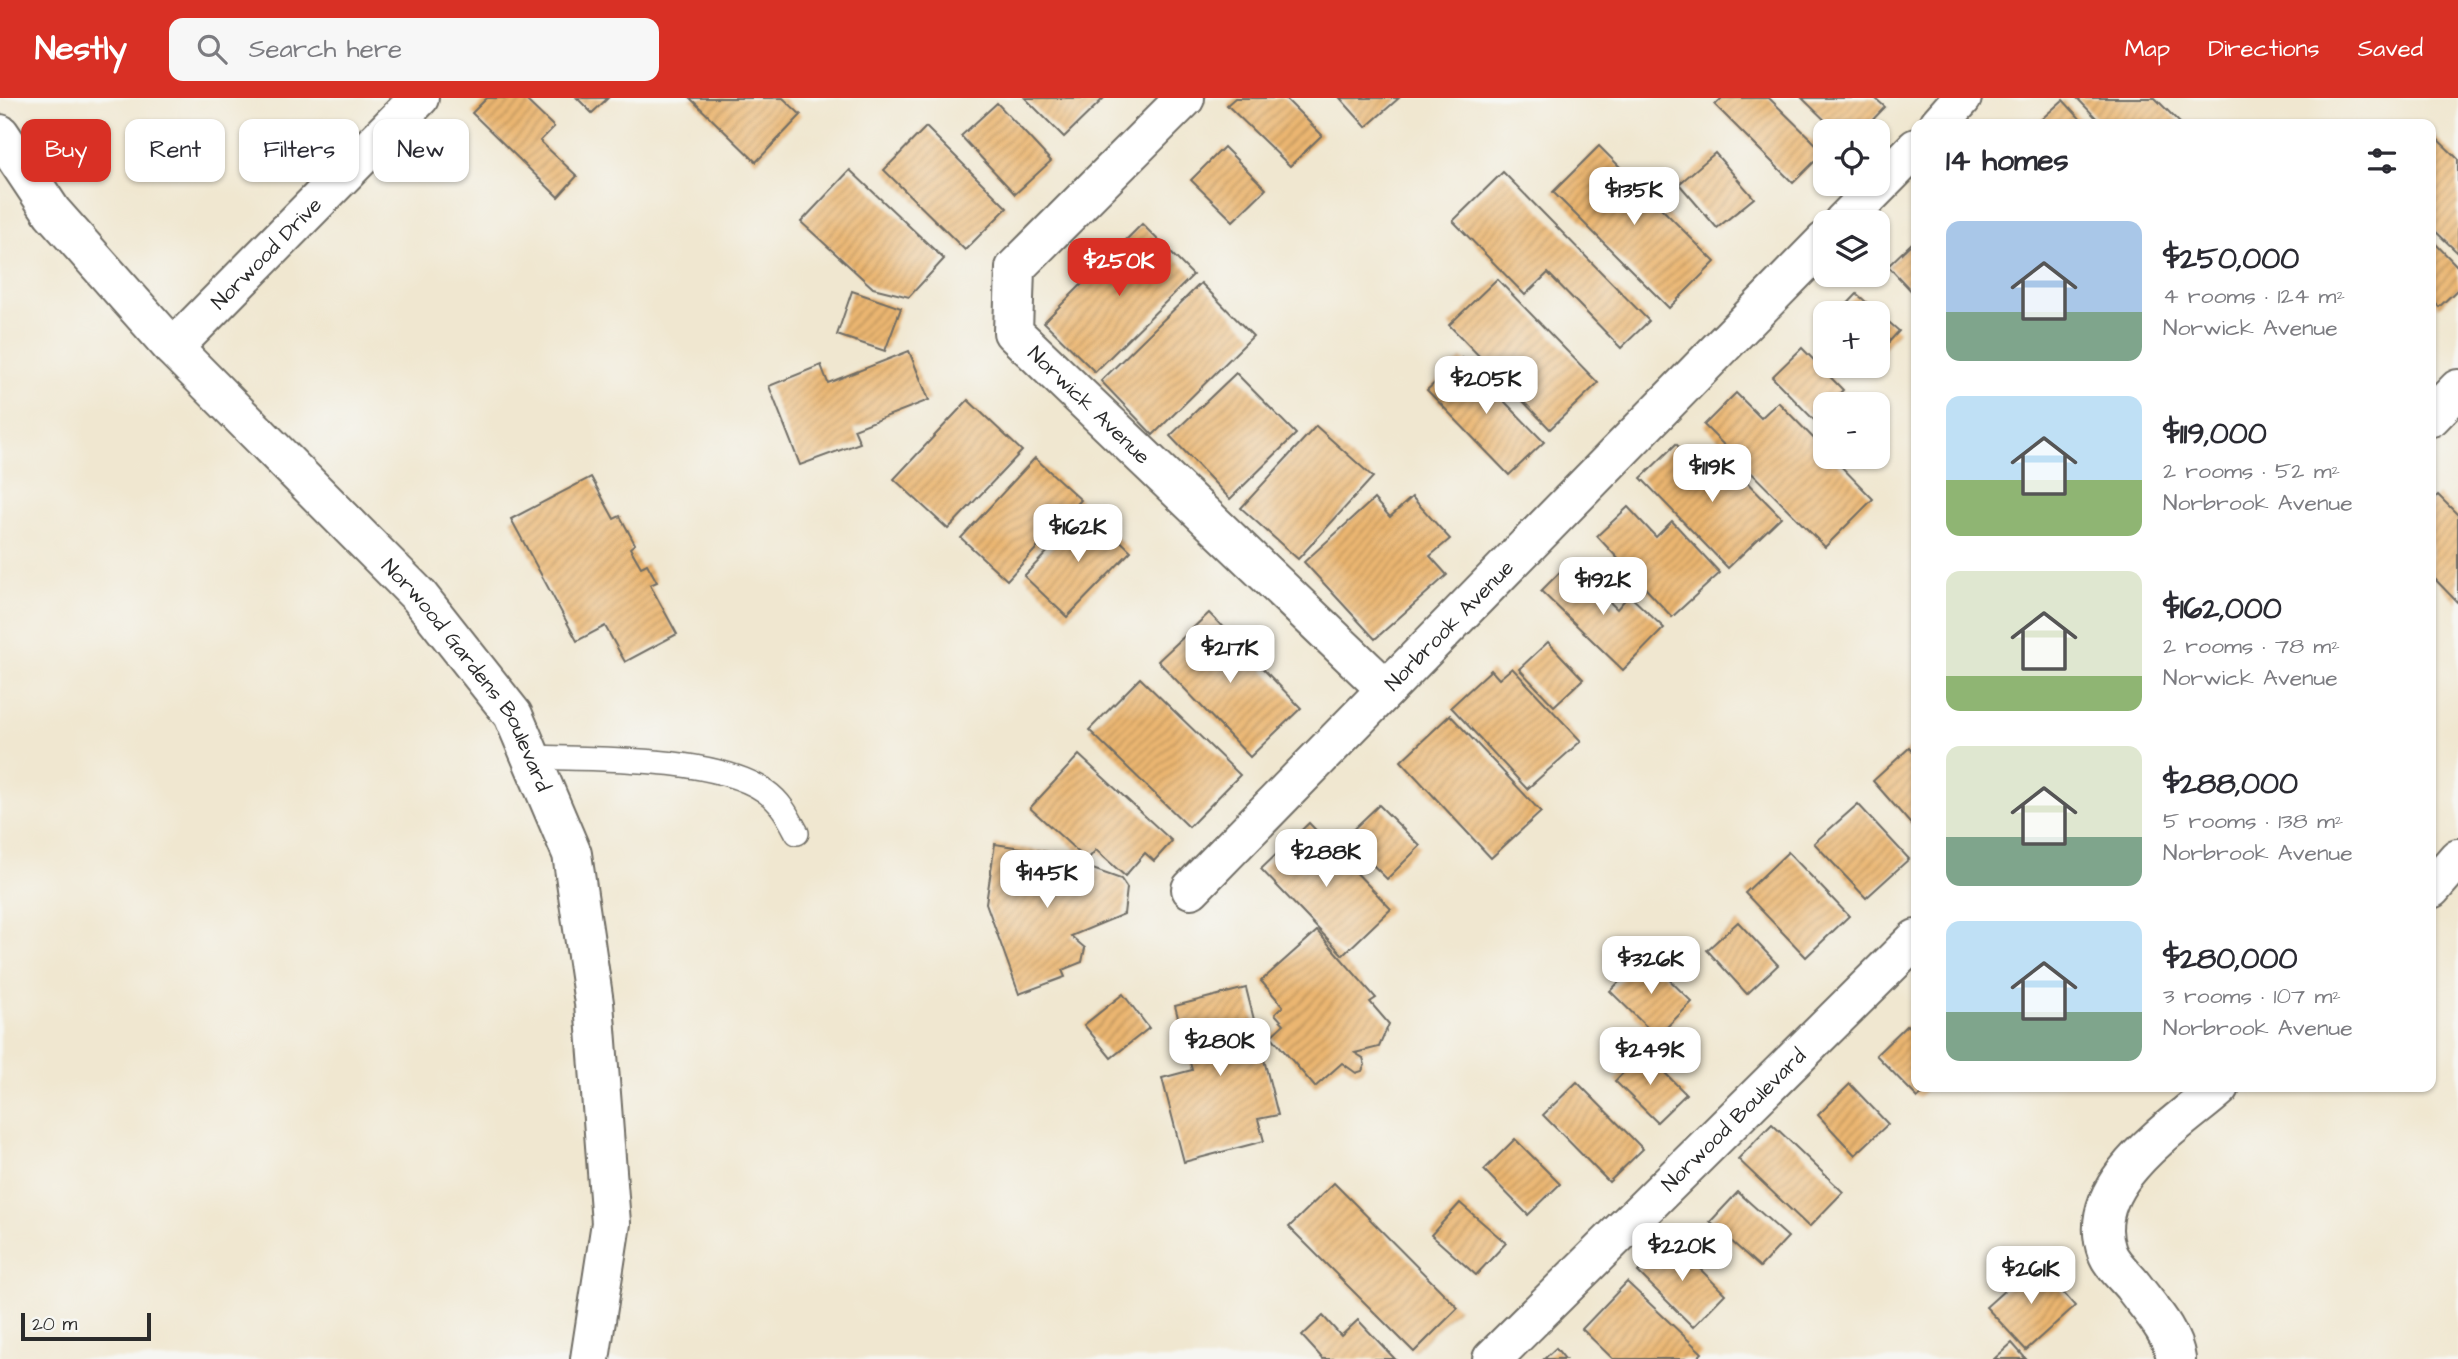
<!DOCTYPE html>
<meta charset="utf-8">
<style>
:root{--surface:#fff;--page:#f7f7f7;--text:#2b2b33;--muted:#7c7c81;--accent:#d93025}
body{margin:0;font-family:"Architects Daughter",sans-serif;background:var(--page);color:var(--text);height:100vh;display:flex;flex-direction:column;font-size:26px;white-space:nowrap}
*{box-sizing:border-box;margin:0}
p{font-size:23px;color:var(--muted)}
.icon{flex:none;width:38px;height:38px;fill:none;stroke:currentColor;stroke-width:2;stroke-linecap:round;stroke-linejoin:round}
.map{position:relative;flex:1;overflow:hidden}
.side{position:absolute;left:1911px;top:21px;width:525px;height:973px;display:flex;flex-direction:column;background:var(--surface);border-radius:14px;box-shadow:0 2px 5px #0004}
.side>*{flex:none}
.hud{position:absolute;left:21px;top:21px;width:665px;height:63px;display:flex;gap:14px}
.tools{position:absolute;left:1813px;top:21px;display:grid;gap:14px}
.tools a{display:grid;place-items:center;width:77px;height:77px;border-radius:14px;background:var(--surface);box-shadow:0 2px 5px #0004;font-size:35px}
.scale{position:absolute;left:21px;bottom:18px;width:130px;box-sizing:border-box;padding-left:7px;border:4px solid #2b2b2b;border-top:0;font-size:19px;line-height:24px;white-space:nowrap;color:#2b2b2b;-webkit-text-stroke:5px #f6f6f2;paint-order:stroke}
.price{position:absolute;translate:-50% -60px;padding:0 16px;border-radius:14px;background:#fff;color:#222;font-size:23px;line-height:46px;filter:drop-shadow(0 2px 4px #0008)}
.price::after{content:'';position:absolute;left:50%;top:42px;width:21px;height:16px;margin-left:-10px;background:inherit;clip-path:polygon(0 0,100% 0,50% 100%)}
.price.on{background:var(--accent);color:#fff}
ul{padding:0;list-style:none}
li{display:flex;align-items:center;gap:21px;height:175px;padding:0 35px}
li span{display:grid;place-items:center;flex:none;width:196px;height:140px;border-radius:14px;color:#555}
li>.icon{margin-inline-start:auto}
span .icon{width:84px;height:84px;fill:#fffc;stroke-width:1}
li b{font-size:30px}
h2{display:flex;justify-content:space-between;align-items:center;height:84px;padding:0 35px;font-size:30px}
.tag{padding:0 24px;border-radius:14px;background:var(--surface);box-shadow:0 2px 5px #0004;font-size:24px;line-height:63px}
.tag.on{background:var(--accent);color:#fff}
header{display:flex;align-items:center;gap:42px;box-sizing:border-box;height:98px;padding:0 35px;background:var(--accent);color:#fff}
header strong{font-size:33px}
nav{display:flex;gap:38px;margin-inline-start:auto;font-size:24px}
.search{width:490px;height:63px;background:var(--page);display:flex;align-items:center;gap:18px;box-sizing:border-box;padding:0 24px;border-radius:14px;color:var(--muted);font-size:26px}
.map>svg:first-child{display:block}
.building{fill:url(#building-hatch)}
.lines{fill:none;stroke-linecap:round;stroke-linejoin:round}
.service-casing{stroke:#706d65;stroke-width:26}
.minor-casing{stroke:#706d65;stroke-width:42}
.tertiary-casing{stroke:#706d65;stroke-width:42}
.service{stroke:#fff;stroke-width:23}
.minor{stroke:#fff;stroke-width:38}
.tertiary{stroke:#fff;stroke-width:38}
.labels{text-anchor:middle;stroke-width:7;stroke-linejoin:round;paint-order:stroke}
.street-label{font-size:21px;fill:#2b2b2b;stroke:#f6f6f2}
</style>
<header>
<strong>Nestly</strong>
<div class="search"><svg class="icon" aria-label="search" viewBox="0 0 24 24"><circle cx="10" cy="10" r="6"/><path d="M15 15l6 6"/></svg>Search here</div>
<nav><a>Map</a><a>Directions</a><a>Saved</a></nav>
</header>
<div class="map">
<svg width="2458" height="1261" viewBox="0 0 2458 1261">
<defs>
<pattern id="building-hatch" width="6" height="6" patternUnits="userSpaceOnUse" patternTransform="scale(1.75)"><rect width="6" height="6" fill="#ebb671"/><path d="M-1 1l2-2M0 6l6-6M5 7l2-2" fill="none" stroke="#bf945d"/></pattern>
</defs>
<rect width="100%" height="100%" fill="#f6f6f2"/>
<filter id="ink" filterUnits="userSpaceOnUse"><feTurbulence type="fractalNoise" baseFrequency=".0143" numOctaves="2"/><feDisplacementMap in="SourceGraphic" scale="14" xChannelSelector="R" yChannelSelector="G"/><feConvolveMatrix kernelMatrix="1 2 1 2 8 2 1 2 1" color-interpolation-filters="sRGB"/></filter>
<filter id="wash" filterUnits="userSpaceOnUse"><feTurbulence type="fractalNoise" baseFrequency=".00686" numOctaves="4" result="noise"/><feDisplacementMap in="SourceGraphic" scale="28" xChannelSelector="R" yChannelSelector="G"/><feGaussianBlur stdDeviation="1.57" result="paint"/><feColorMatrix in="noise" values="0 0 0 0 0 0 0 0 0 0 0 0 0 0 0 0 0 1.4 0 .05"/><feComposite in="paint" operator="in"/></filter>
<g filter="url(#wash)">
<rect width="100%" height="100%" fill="#f0e7d0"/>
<g id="blocks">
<g class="building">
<polygon points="487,0 524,0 554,29 540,43 577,78 558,99 472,15"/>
<polygon points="577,0 608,0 592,15"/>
<polygon points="690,0 783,0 801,17 756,64"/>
<polygon points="1025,0 1104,0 1064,39"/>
<polygon points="1235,0 1285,0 1322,37 1290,68 1227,7"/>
<polygon points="1340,0 1399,0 1366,29"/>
<polygon points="1722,0 1769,0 1824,54 1793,85 1715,7"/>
<polygon points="1802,0 1875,0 1885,9 1862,33 1836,33"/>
<polygon points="2077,0 2155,0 2181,26 2102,26"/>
<polygon points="2063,2 2085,26 2036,26"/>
<polygon points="997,5 1051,63 1015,96 961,38"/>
<polygon points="926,29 1007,110 965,152 884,72"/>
<polygon points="2431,35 2458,61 2458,155 2431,129"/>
<polygon points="1599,48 1715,164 1669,210 1553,94"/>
<polygon points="1224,49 1266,91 1233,123 1191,82"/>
<polygon points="1715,55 1754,100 1717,130 1679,86"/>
<polygon points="850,72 944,161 909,199 873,190 801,124"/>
<polygon points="1503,74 1649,223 1621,250 1548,175 1525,197 1453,123"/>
<polygon points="1142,126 1193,177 1095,274 1044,224"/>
<polygon points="1916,141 1916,198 1888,168"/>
<polygon points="2431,141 2458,169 2458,191 2439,209 2431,201"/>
<polygon points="1497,181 1598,285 1550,331 1449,227"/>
<polygon points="1201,185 1253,238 1153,337 1101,283"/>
<polygon points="852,193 901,210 885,253 837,237"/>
<polygon points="1857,196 1899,233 1878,256 1878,215 1839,215"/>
<polygon points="1802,250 1843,292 1829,306 1825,306 1814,322 1772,279"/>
<polygon points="909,253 929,302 854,331 860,345 800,367 769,288 821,267 828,285"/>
<polygon points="1462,260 1544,344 1509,377 1427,292"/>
<polygon points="1236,275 1296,336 1230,401 1170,338"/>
<polygon points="1736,295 1761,320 1778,304 1825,352 1825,359 1832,359 1873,401 1825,449 1704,327"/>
<polygon points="968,302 1022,353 948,431 894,381"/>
<polygon points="1316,328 1373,379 1298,461 1241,410"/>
<polygon points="1676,346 1709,380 1726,363 1781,419 1728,470 1641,380"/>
<polygon points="1035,360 1081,402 1007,482 961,440"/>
<polygon points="591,379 614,421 620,418 635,446 630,450 641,469 647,466 657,484 650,487 677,536 625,564 605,528 577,543 511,421"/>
<polygon points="2438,397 2458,417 2458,505 2431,477 2431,404"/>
<polygon points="1412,399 1450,441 1430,458 1447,477 1375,541 1304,464 1374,401 1390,419"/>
<polygon points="1628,409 1656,439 1672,423 1720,475 1672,519 1597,438"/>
<polygon points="1088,412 1131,453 1067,519 1024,478"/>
<polygon points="1569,465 1617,511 1629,497 1664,530 1623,572 1541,493"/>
<polygon points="1209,515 1301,610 1250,659 1158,563"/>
<polygon points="1548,544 1583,581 1554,608 1519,571"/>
<polygon points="1512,570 1581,643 1527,691 1451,609 1491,572 1499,581"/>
<polygon points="1140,580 1240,677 1189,729 1089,632"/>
<polygon points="1450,617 1541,714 1491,760 1401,663"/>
<polygon points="1909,650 1916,658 1916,732 1873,683"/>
<polygon points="1079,657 1172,743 1154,763 1145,755 1125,778 1096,752 1087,762 1030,710"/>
<polygon points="1858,706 1909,761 1866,800 1814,745"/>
<polygon points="1379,707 1420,748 1387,781 1345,739"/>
<polygon points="1309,725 1391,811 1343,857 1261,771"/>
<polygon points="995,746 1081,759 1084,768 1121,781 1127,790 1124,816 1071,838 1085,850 1082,864 1062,872 1065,879 1019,896 986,805"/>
<polygon points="1788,754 1849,818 1806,859 1745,795"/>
<polygon points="1738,824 1778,867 1747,896 1707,852"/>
<polygon points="1317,833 1376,900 1370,904 1389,926 1379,949 1355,955 1363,960 1365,967 1362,973 1356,975 1342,965 1315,989 1271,938 1284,926 1275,916 1283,908 1261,883"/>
<polygon points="1645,858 1692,904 1657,939 1610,893"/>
<polygon points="1246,890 1278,1017 1258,1021 1264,1043 1184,1064 1162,980 1192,972 1175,908"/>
<polygon points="1123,896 1149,930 1111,960 1084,927"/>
<polygon points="1907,927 1916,937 1916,989 1930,989 1918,1000 1876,957"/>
<polygon points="1644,954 1686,996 1657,1024 1615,983"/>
<polygon points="1577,984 1643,1051 1609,1084 1543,1017"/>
<polygon points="1850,986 1888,1026 1855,1057 1818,1017"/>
<polygon points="1772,1026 1843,1094 1809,1129 1738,1061"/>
<polygon points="1515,1041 1560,1086 1528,1117 1484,1072"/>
<polygon points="1334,1085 1458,1210 1414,1254 1289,1129"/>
<polygon points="1738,1094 1788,1139 1760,1169 1710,1124"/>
<polygon points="1460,1105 1506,1145 1476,1177 1431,1137"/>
<polygon points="1670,1141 1725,1196 1693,1229 1638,1174"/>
<polygon points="2036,1164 2075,1208 2026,1252 1986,1209"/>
<polygon points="1627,1184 1702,1255 1696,1261 1613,1261 1582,1231"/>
<polygon points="1323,1218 1341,1238 1358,1222 1395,1261 1323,1261 1302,1238"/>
<polygon points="2012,1245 2026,1261 1994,1261"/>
<polygon points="1556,1250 1565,1261 1544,1261"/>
</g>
</g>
</g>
<g filter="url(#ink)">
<use href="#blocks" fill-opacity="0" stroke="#706d65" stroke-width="2"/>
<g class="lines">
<defs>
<path id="service" d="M530 659C592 661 714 658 765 693 781 704 788 718 797 735"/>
<g id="minor">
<path id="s1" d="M1185 0 1015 170 1013 234 1386 591"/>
<polyline points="1939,26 1962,0"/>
<polyline points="1843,124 1916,50"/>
<path id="s2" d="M173 250 419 0"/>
<polyline points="2431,319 2458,291"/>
<path id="s3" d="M1191 791 1825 143"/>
<polyline points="2431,791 2458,760"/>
<path id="s4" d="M1492 1261 1916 841"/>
<path d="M2176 1261C2172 1233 2149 1210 2133 1188 2125 1178 2111 1166 2107 1154 2082 1085 2176 1028 2220 989"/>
</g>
<g id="tertiary">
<path id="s5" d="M0 36 52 114 173 250 419 498 513 617 572 756 594 905 611 1125 590 1261"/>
</g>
</defs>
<use href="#service" class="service-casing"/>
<use href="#minor" class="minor-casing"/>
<use href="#tertiary" class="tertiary-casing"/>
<use href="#service" class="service"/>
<use href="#minor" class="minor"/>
<use href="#tertiary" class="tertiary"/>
</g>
</g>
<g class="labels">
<g class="street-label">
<text dy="7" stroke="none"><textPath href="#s2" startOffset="133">Norwood Drive</textPath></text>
<text dy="7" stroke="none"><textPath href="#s1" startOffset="410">Norwick Avenue</textPath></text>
<text dy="7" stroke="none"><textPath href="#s3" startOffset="369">Norbrook Avenue</textPath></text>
<text dy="7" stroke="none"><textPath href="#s5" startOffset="718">Norwood Gardens Boulevard</textPath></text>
<text dy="7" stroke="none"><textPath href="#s4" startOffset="340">Norwood Boulevard</textPath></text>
</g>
</g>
</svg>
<div class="tools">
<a><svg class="icon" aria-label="locate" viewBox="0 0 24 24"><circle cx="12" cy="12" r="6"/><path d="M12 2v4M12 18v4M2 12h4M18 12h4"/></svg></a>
<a><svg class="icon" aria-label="layers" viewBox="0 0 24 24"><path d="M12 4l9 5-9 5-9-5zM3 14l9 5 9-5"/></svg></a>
<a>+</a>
<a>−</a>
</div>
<div class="scale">20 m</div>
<b class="price" style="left:1634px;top:129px">$135K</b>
<b class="price on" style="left:1119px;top:200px">$250K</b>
<b class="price" style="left:1486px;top:318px">$205K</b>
<b class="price" style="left:1712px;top:406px">$119K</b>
<b class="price" style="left:1078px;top:466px">$162K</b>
<b class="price" style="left:1603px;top:519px">$192K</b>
<b class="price" style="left:1230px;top:587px">$217K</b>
<b class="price" style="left:1326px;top:791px">$288K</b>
<b class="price" style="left:1047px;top:812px">$145K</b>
<b class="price" style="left:1651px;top:898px">$326K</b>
<b class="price" style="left:1220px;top:980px">$280K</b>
<b class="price" style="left:1650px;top:989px">$249K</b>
<b class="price" style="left:1682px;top:1185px">$220K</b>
<b class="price" style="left:2031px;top:1208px">$261K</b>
<div class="hud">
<a class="tag on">Buy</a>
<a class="tag">Rent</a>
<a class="tag">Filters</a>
<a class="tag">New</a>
</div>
<section class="side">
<h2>14 homes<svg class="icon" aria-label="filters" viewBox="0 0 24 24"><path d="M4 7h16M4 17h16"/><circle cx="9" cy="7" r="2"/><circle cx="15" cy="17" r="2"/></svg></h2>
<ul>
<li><span style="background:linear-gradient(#a9c7e8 65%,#7fa58c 0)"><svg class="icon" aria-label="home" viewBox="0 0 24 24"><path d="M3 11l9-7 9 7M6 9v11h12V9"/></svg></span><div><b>$250,000</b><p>4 rooms · 124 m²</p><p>Norwick Avenue</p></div></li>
<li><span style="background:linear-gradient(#bfe0f5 60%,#8fb573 0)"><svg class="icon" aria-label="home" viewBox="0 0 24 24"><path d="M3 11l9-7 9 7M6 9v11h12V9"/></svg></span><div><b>$119,000</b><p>2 rooms · 52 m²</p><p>Norbrook Avenue</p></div></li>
<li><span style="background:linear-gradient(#dfe7d0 75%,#8fb573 0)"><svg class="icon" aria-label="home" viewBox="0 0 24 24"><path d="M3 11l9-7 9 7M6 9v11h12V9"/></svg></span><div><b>$162,000</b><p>2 rooms · 78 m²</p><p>Norwick Avenue</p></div></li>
<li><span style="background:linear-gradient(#dfe7d0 65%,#7fa58c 0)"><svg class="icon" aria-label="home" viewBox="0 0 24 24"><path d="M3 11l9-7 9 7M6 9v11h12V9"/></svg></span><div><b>$288,000</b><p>5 rooms · 138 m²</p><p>Norbrook Avenue</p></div></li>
<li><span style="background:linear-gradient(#bfe0f5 65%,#7fa58c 0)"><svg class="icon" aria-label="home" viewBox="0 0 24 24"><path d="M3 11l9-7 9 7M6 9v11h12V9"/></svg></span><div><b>$280,000</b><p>3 rooms · 107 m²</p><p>Norbrook Avenue</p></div></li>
</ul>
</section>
</div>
